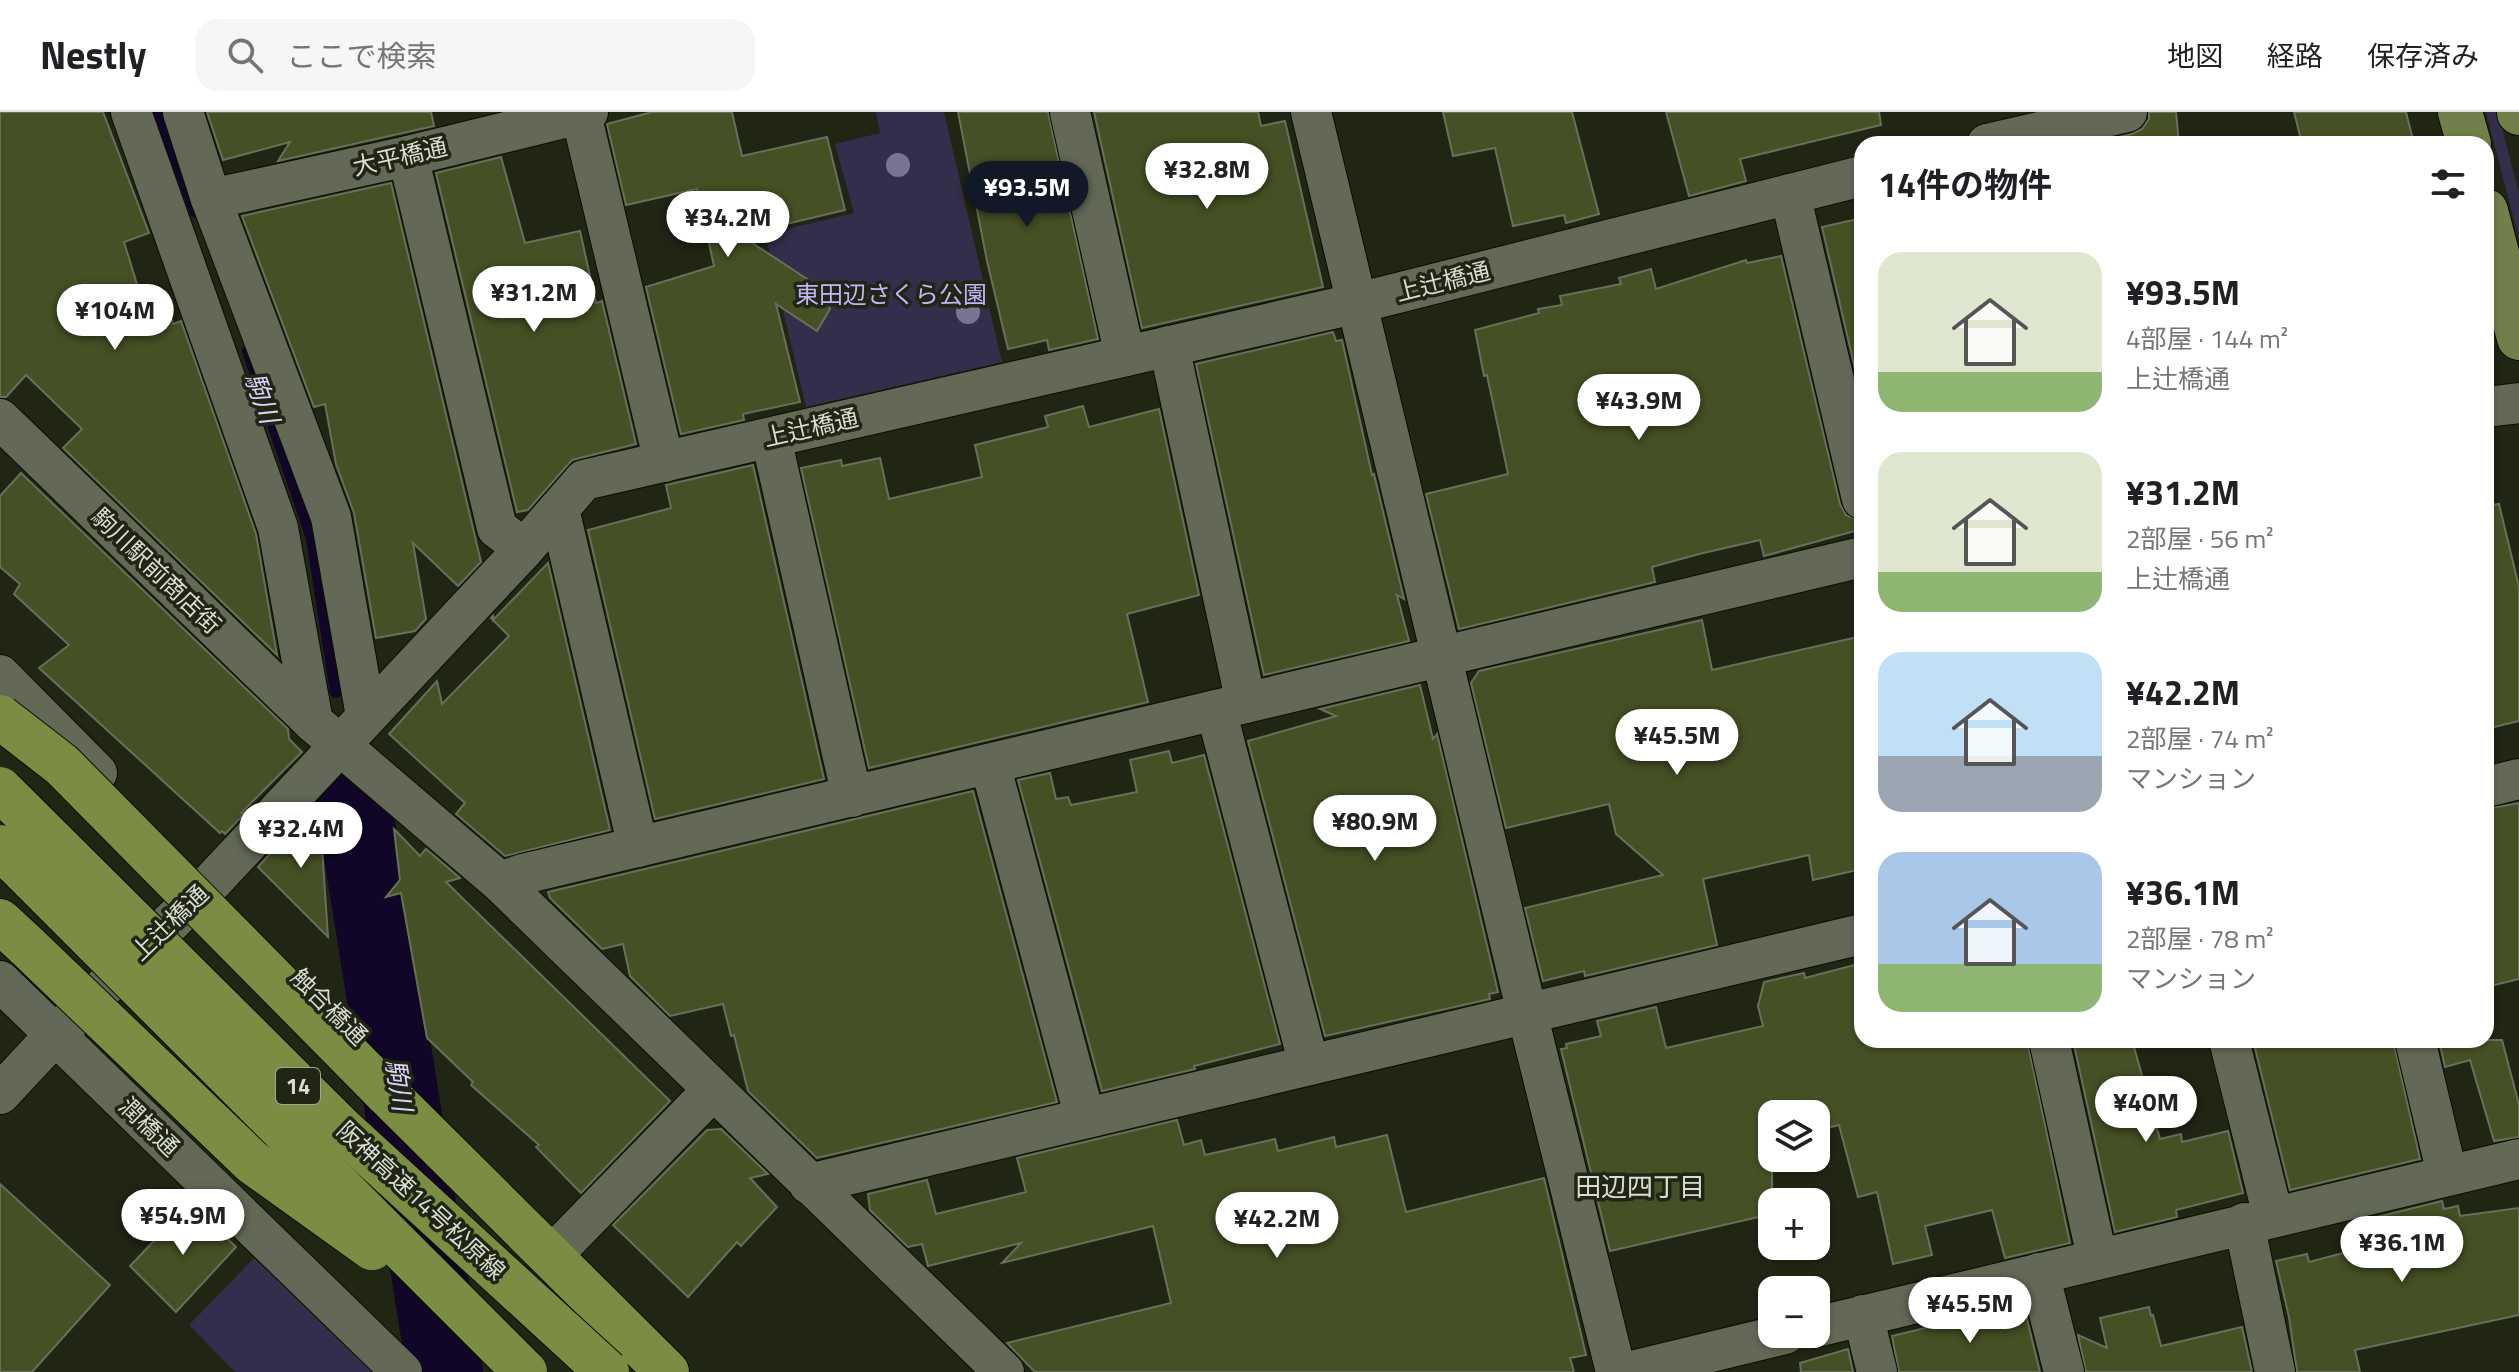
<!DOCTYPE html>
<html lang="ja">
<meta charset="utf-8">
<style>
:root{--surface:#fff;--page:#f6f6f6;--text:#202124;--muted:#757577;--line:#e0e0e0;--accent:#111827}
body{margin:0;font-family:"Titillium Web","Noto Sans JP",sans-serif;background:var(--page);color:var(--text);height:100vh;display:flex;flex-direction:column;font-size:30px;white-space:nowrap}
*{box-sizing:border-box;margin:0}
p{font-size:26px;color:var(--muted)}
.icon{flex:none;width:44px;height:44px;fill:none;stroke:currentColor;stroke-width:2;stroke-linecap:round;stroke-linejoin:round}
.map{position:relative;flex:1;overflow:hidden}
.sheet{position:absolute;left:1854px;top:24px;width:640px;height:912px;display:flex;flex-direction:column;background:var(--surface);border-radius:24px;box-shadow:0 2px 6px #0004}
.sheet>*{flex:none}
.controls{position:absolute;left:1758px;top:988px;display:grid;gap:16px}
.controls a{display:grid;place-items:center;width:72px;height:72px;border-radius:16px;background:var(--surface);box-shadow:0 2px 6px #0004;font-size:40px}
.price{position:absolute;translate:-50% -68px;padding:0 18px;border-radius:28px;background:#fff;color:#222;font-size:26px;line-height:52px;filter:drop-shadow(0 2px 4px #0008)}
.price::after{content:'';position:absolute;left:50%;top:48px;width:24px;height:18px;margin-left:-12px;background:inherit;clip-path:polygon(0 0,100% 0,50% 100%)}
.price.current{background:var(--accent);color:#fff}
ul{padding:0;list-style:none}
li{display:flex;align-items:center;gap:24px;height:200px;padding:0 24px}
li span{display:grid;place-items:center;flex:none;width:224px;height:160px;border-radius:24px;color:#555}
li>.icon{margin-inline-start:auto}
span .icon{width:96px;height:96px;fill:#fffc;stroke-width:1}
li b{font-size:34px}
h2{display:flex;justify-content:space-between;align-items:center;height:96px;padding:0 24px;font-size:34px}
header{display:flex;align-items:center;gap:48px;box-sizing:border-box;height:112px;padding:0 40px;background:var(--surface);border-bottom:2px solid var(--line)}
header strong{font-size:38px}
nav{display:flex;gap:44px;margin-inline-start:auto;font-size:28px}
.search{width:560px;height:72px;background:var(--page);display:flex;align-items:center;gap:20px;box-sizing:border-box;padding:0 28px;border-radius:24px;color:var(--muted);font-size:30px}
.map>svg:first-child{display:block}
.green{fill:#342d4b}
.lines{fill:none;stroke-linecap:round;stroke-linejoin:round}
.stream{stroke:#110628;stroke-width:12}
.river{stroke:#110628;stroke-width:76}
.building{fill:#455024;stroke:#696f5b;stroke-width:2}
.minor-casing{stroke:#0a0e01;stroke-width:42}
.primary-casing{stroke:#0a0e01;stroke-width:46}
.motorway-casing{stroke:#0a0e01;stroke-width:46}
.minor{stroke:#636956;stroke-width:40}
.primary{stroke:#717f4a;stroke-width:44}
.motorway{stroke:#7a8d42;stroke-width:44}
.motorway-bridge-casing{stroke:#0a0e01;stroke-width:46;stroke-linecap:butt}
.motorway-bridge{stroke:#7a8d42;stroke-width:44}
.tree{fill:#797492}
.labels{text-anchor:middle;stroke-width:7;stroke-linejoin:round;paint-order:stroke}
.shield{fill:#202514;stroke:#a1a598;stroke-width:2}
.shield-label{font-size:22px;font-weight:bold;fill:#d8dcd1}
.street-label{font-size:24px;fill:#d8dcd1;stroke:#202514}
.park-label{font-size:24px;fill:#c2b4f9;stroke:#202514}
.water-label{font-size:26px;font-style:italic;fill:#dad2fd;stroke:#202514}
.neighbourhood-label{font-size:26px;fill:#d8dcd1;stroke:#202514}
</style>
<header>
<strong>Nestly</strong>
<div class="search"><svg class="icon" aria-label="search" viewBox="0 0 24 24"><circle cx="10" cy="10" r="6"/><path d="M15 15l6 6"/></svg>ここで検索</div>
<nav><a>地図</a><a>経路</a><a>保存済み</a></nav>
</header>
<div class="map">
<svg width="2519" height="1260" viewBox="0 0 2519 1260">
<rect width="100%" height="100%" fill="#202514"/>
<g class="green">
<polygon points="876,0 944,0 1002,250 806,295 765,122 854,101 835,32 880,21"/>
<polygon points="2486,0 2498,0 2519,82 2519,127"/>
<polygon points="254,1146 373,1260 235,1260 189,1213"/>
</g>
<g class="lines">
<g class="stream">
<polyline points="159,0 195,99"/>
<polyline points="248,239 312,426 336,580"/>
</g>
<polyline class="river" points="353,687 445,1260"/>
</g>
<g class="building">
<polygon points="0,0 103,0 149,121 124,130 144,195 165,188 173,212 181,209 256,422 277,543 63,336 82,317 26,263 6,285 0,285"/>
<polygon points="207,0 431,0 434,14 278,49 290,30 223,48"/>
<polygon points="652,0 732,0 742,44 827,25 845,98 740,123 827,180 830,197 817,219 776,192 800,290 743,302 744,308 681,322 646,175 714,154 697,77 626,93 607,12"/>
<polygon points="958,0 1048,0 1098,227 1049,238 1047,228 1008,237 987,149"/>
<polygon points="1094,0 1258,0 1261,14 1285,9 1323,175 1142,216"/>
<polygon points="1443,0 1572,0 1599,102 1566,111 1564,103 1513,114 1495,36 1453,44"/>
<polygon points="1666,0 1879,0 1881,13 1740,47 1746,69 1689,84"/>
<polygon points="2149,0 2176,0 2179,32 2090,32 2132,22 2142,17 2149,7"/>
<polygon points="2294,0 2406,0 2414,32 2302,32"/>
<polygon points="501,45 525,131 580,119 596,191 602,189 636,332 572,348 528,398 517,400 436,61"/>
<polygon points="391,71 481,450 458,474 413,431 426,507 415,519 376,526 354,401 336,352 325,292 314,295 242,104"/>
<polygon points="1862,106 1862,287 1822,115"/>
<polygon points="1781,144 1840,392 1846,403 1862,409 1862,417 1764,444 1760,428 1699,442 1652,455 1655,470 1459,517 1426,382 1508,362 1487,263 1484,264 1475,218 1539,201 1538,197 1562,193 1560,184 1621,172 1619,166 1651,157 1656,177 1746,148 1747,151"/>
<polygon points="1333,220 1336,229 1342,228 1372,363 1374,362 1404,487 1397,483 1409,529 1264,563 1196,252"/>
<polygon points="1083,294 1089,315 1159,297 1199,483 1127,502 1148,590 869,656 801,356 841,348 842,354 880,346 889,387 982,365 975,333 1048,315 1045,304"/>
<polygon points="753,353 824,667 655,707 588,418 671,396 666,373"/>
<polygon points="21,361 288,617 289,627 302,640 241,701 245,701 225,722 222,719 220,721 39,556 69,533 14,482 20,472 0,455 0,384"/>
<polygon points="2499,392 2519,475 2519,609 2486,617 2486,394"/>
<polygon points="548,451 610,718 505,744 456,702 465,691 389,622 437,569 442,592 509,524 491,506 493,504 493,508"/>
<polygon points="1702,508 1712,558 1862,524 1862,757 1813,768 1809,743 1703,767 1717,833 1585,864 1584,859 1543,869 1525,796 1663,763 1616,722 1609,692 1506,716 1471,571 1479,559"/>
<polygon points="1420,573 1433,627 1437,622 1498,880 1489,882 1490,887 1325,924 1248,629 1336,604 1320,597"/>
<polygon points="1169,639 1172,651 1204,643 1280,932 1194,954 1195,957 1102,979 1018,668 1050,661 1056,687 1068,685 1071,693 1137,680 1130,648"/>
<polygon points="973,679 1057,990 817,1046 748,979 734,923 731,924 723,892 670,904 630,864 623,832 602,837 550,786 548,780"/>
<polygon points="2519,691 2519,867 2486,875 2486,697"/>
<polygon points="304,705 320,706 328,825 258,755"/>
<polygon points="394,717 420,744 426,737 460,766 446,770 670,989 581,1081 536,1035 539,1033 471,973 473,970 427,926 401,781 386,785 400,768"/>
<polygon points="1862,851 1862,928 2027,928 2070,1131 2005,1146 1992,1098 1925,1114 1932,1143 1893,1152 1877,1080 1858,1085 1839,1013 1816,1019 1816,1002 1772,1002 1772,1102 1610,1139 1561,937 1567,936 1566,932 1601,924 1597,909 1656,895 1666,936 1763,914 1758,894 1764,870 1804,861 1805,866"/>
<polygon points="2073,928 2132,928 2160,1027 2181,1022 2182,1030 2228,1019 2243,1081 2176,1098 2177,1105 2115,1120"/>
<polygon points="2253,928 2393,928 2420,1047 2290,1078"/>
<polygon points="2439,928 2502,928 2519,993 2519,1025 2494,1029 2470,948 2445,955"/>
<polygon points="1177,1008 1184,1033 1201,1028 1205,1043 1275,1027 1278,1039 1334,1025 1336,1035 1387,1023 1406,1100 1544,1066 1586,1243 1570,1246 1574,1260 1035,1260 1007,1231 1171,1191 1153,1114 1002,1151 1021,1131 928,1154 922,1132 908,1135 870,1098 868,1082 927,1068 936,1102 1026,1080 1017,1046"/>
<polygon points="721,1017 768,1062 750,1066 777,1095 741,1134 737,1130 688,1185 613,1113 707,1018"/>
<polygon points="0,1072 110,1173 32,1260 0,1260"/>
<polygon points="2442,1089 2444,1097 2458,1094 2460,1104 2519,1096 2519,1203 2355,1238 2360,1260 2297,1260 2289,1205 2276,1149 2307,1142 2309,1150 2370,1134 2365,1108"/>
<polygon points="191,1090 236,1135 176,1200 130,1154"/>
<polygon points="2016,1194 2025,1199 2040,1260 1899,1260 1892,1224"/>
<polygon points="2149,1195 2151,1204 2153,1203 2161,1234 2242,1215 2252,1260 2086,1260 2078,1223 2107,1236 2100,1206"/>
<polygon points="1848,1237 1853,1260 1801,1260 1800,1251"/>
</g>
<g class="lines">
<defs>
<g id="minor">
<polyline points="131,0 278,416 313,610"/>
<polyline points="183,0 211,87 331,405 366,604"/>
<polyline points="1070,0 1125,244"/>
<polyline points="1311,0 1527,901 1616,1260"/>
<polyline points="581,2 664,350"/>
<polyline points="1987,32 2127,0"/>
<polyline points="408,44 497,416 524,437"/>
<polyline points="1790,82 1862,387"/>
<polyline points="211,87 408,44 588,0"/>
<polyline points="1169,234 1246,591"/>
<polyline points="2486,295 2519,291"/>
<polyline points="0,307 313,610 500,770 1004,1260"/>
<polyline points="771,326 852,685"/>
<polyline points="559,397 638,735"/>
<polyline points="0,563 97,661"/>
<polyline points="1216,598 1309,953"/>
<polyline points="990,652 1085,1006"/>
<polyline points="2486,675 2519,667"/>
<polyline points="500,770 523,762 1862,445"/>
<polyline points="0,869 402,1260"/>
<polyline points="2049,928 2097,1145"/>
<polyline points="2229,928 2273,1104"/>
<polyline points="2415,928 2447,1062"/>
<polyline points="0,982 55,923 209,773 524,437 584,368 1358,191 1862,64"/>
<polyline points="809,1072 1862,822"/>
<polyline points="2244,1111 2275,1260"/>
<polyline points="564,1131 713,978"/>
<polyline points="2039,1161 2064,1260"/>
<polyline points="1863,1203 1877,1260"/>
<polyline points="1816,1215 2519,1047"/>
<polyline points="1628,1260 1785,1222"/>
</g>
<g id="primary">
<polyline points="2460,0 2469,32"/>
<polyline points="2519,0 2519,1"/>
<polyline points="2486,99 2519,226"/>
</g>
<g id="motorway">
<polyline points="0,809 28,835"/>
<polyline points="386,981 667,1260"/>
</g>
</defs>
<use href="#minor" class="minor-casing"/>
<use href="#primary" class="primary-casing"/>
<use href="#motorway" class="motorway-casing"/>
<use href="#minor" class="minor"/>
<use href="#primary" class="primary"/>
<use href="#motorway" class="motorway"/>
<defs>
<g id="motorway-bridge">
<polyline points="0,605 62,653 386,981"/>
<polyline points="0,677 343,1018 607,1260"/>
<polyline points="0,735 525,1260"/>
<polyline points="28,835 252,1050 372,1136"/>
</g>
</defs>
<use href="#motorway-bridge" class="motorway-bridge-casing"/>
<use href="#motorway-bridge" class="motorway-bridge"/>
</g>
<g class="tree">
<circle cx="898" cy="53" r="12"/>
<circle cx="968" cy="200" r="12"/>
</g>
<g class="labels">
<rect class="shield" x="276" y="956" width="44" height="36" rx="6"/>
<g class="shield-label">
<text x="298" y="982">14</text>
</g>
<g class="street-label">
<text transform="translate(400 45) rotate(-13)" y="8">大平橋通</text>
<text transform="translate(1443 170) rotate(-14)" y="8">上辻橋通</text>
<text transform="translate(811 316) rotate(-13)" y="8">上辻橋通</text>
<text transform="translate(156 459) rotate(44)" y="8">駒川駅前商店街</text>
<text transform="translate(170 811) rotate(-44)" y="8">上辻橋通</text>
<text transform="translate(329 895) rotate(45)" y="8">触合橋通</text>
<text transform="translate(149 1015) rotate(44)" y="8">潤橋通</text>
<text transform="translate(421 1089) rotate(43)" y="8">阪神高速14号松原線</text>
</g>
<g class="park-label">
<text x="891" y="191">東田辺さくら公園</text>
</g>
<g class="water-label">
<text transform="translate(262 286) rotate(70)" y="9">駒川</text>
<text transform="translate(399 973) rotate(81)" y="9">駒川</text>
</g>
<g class="neighbourhood-label">
<text x="1640" y="1084">田辺四丁目</text>
</g>
</g>
</svg>
<div class="controls">
<a><svg class="icon" aria-label="layers" viewBox="0 0 24 24"><path d="M12 4l9 5-9 5-9-5zM3 14l9 5 9-5"/></svg></a>
<a>+</a>
<a>−</a>
</div>
<b class="price" style="left:1207px;top:99px">¥32.8M</b>
<b class="price current" style="left:1027px;top:117px">¥93.5M</b>
<b class="price" style="left:728px;top:147px">¥34.2M</b>
<b class="price" style="left:534px;top:222px">¥31.2M</b>
<b class="price" style="left:115px;top:240px">¥104M</b>
<b class="price" style="left:1639px;top:330px">¥43.9M</b>
<b class="price" style="left:1677px;top:665px">¥45.5M</b>
<b class="price" style="left:1375px;top:751px">¥80.9M</b>
<b class="price" style="left:301px;top:758px">¥32.4M</b>
<b class="price" style="left:2146px;top:1032px">¥40M</b>
<b class="price" style="left:183px;top:1145px">¥54.9M</b>
<b class="price" style="left:1277px;top:1148px">¥42.2M</b>
<b class="price" style="left:2402px;top:1172px">¥36.1M</b>
<b class="price" style="left:1970px;top:1233px">¥45.5M</b>
<section class="sheet">
<h2>14件の物件<svg class="icon" aria-label="filters" viewBox="0 0 24 24"><path d="M4 7h16M4 17h16"/><circle cx="9" cy="7" r="2"/><circle cx="15" cy="17" r="2"/></svg></h2>
<ul>
<li><span style="background:linear-gradient(#dfe7d0 75%,#8fb573 0)"><svg class="icon" aria-label="home" viewBox="0 0 24 24"><path d="M3 11l9-7 9 7M6 9v11h12V9"/></svg></span><div><b>¥93.5M</b><p>4部屋 · 144 m²</p><p>上辻橋通</p></div></li>
<li><span style="background:linear-gradient(#dfe7d0 75%,#8fb573 0)"><svg class="icon" aria-label="home" viewBox="0 0 24 24"><path d="M3 11l9-7 9 7M6 9v11h12V9"/></svg></span><div><b>¥31.2M</b><p>2部屋 · 56 m²</p><p>上辻橋通</p></div></li>
<li><span style="background:linear-gradient(#bfe0f5 65%,#9aa5b1 0)"><svg class="icon" aria-label="home" viewBox="0 0 24 24"><path d="M3 11l9-7 9 7M6 9v11h12V9"/></svg></span><div><b>¥42.2M</b><p>2部屋 · 74 m²</p><p>マンション</p></div></li>
<li><span style="background:linear-gradient(#a9c7e8 70%,#8fb573 0)"><svg class="icon" aria-label="home" viewBox="0 0 24 24"><path d="M3 11l9-7 9 7M6 9v11h12V9"/></svg></span><div><b>¥36.1M</b><p>2部屋 · 78 m²</p><p>マンション</p></div></li>
</ul>
</section>
</div>
